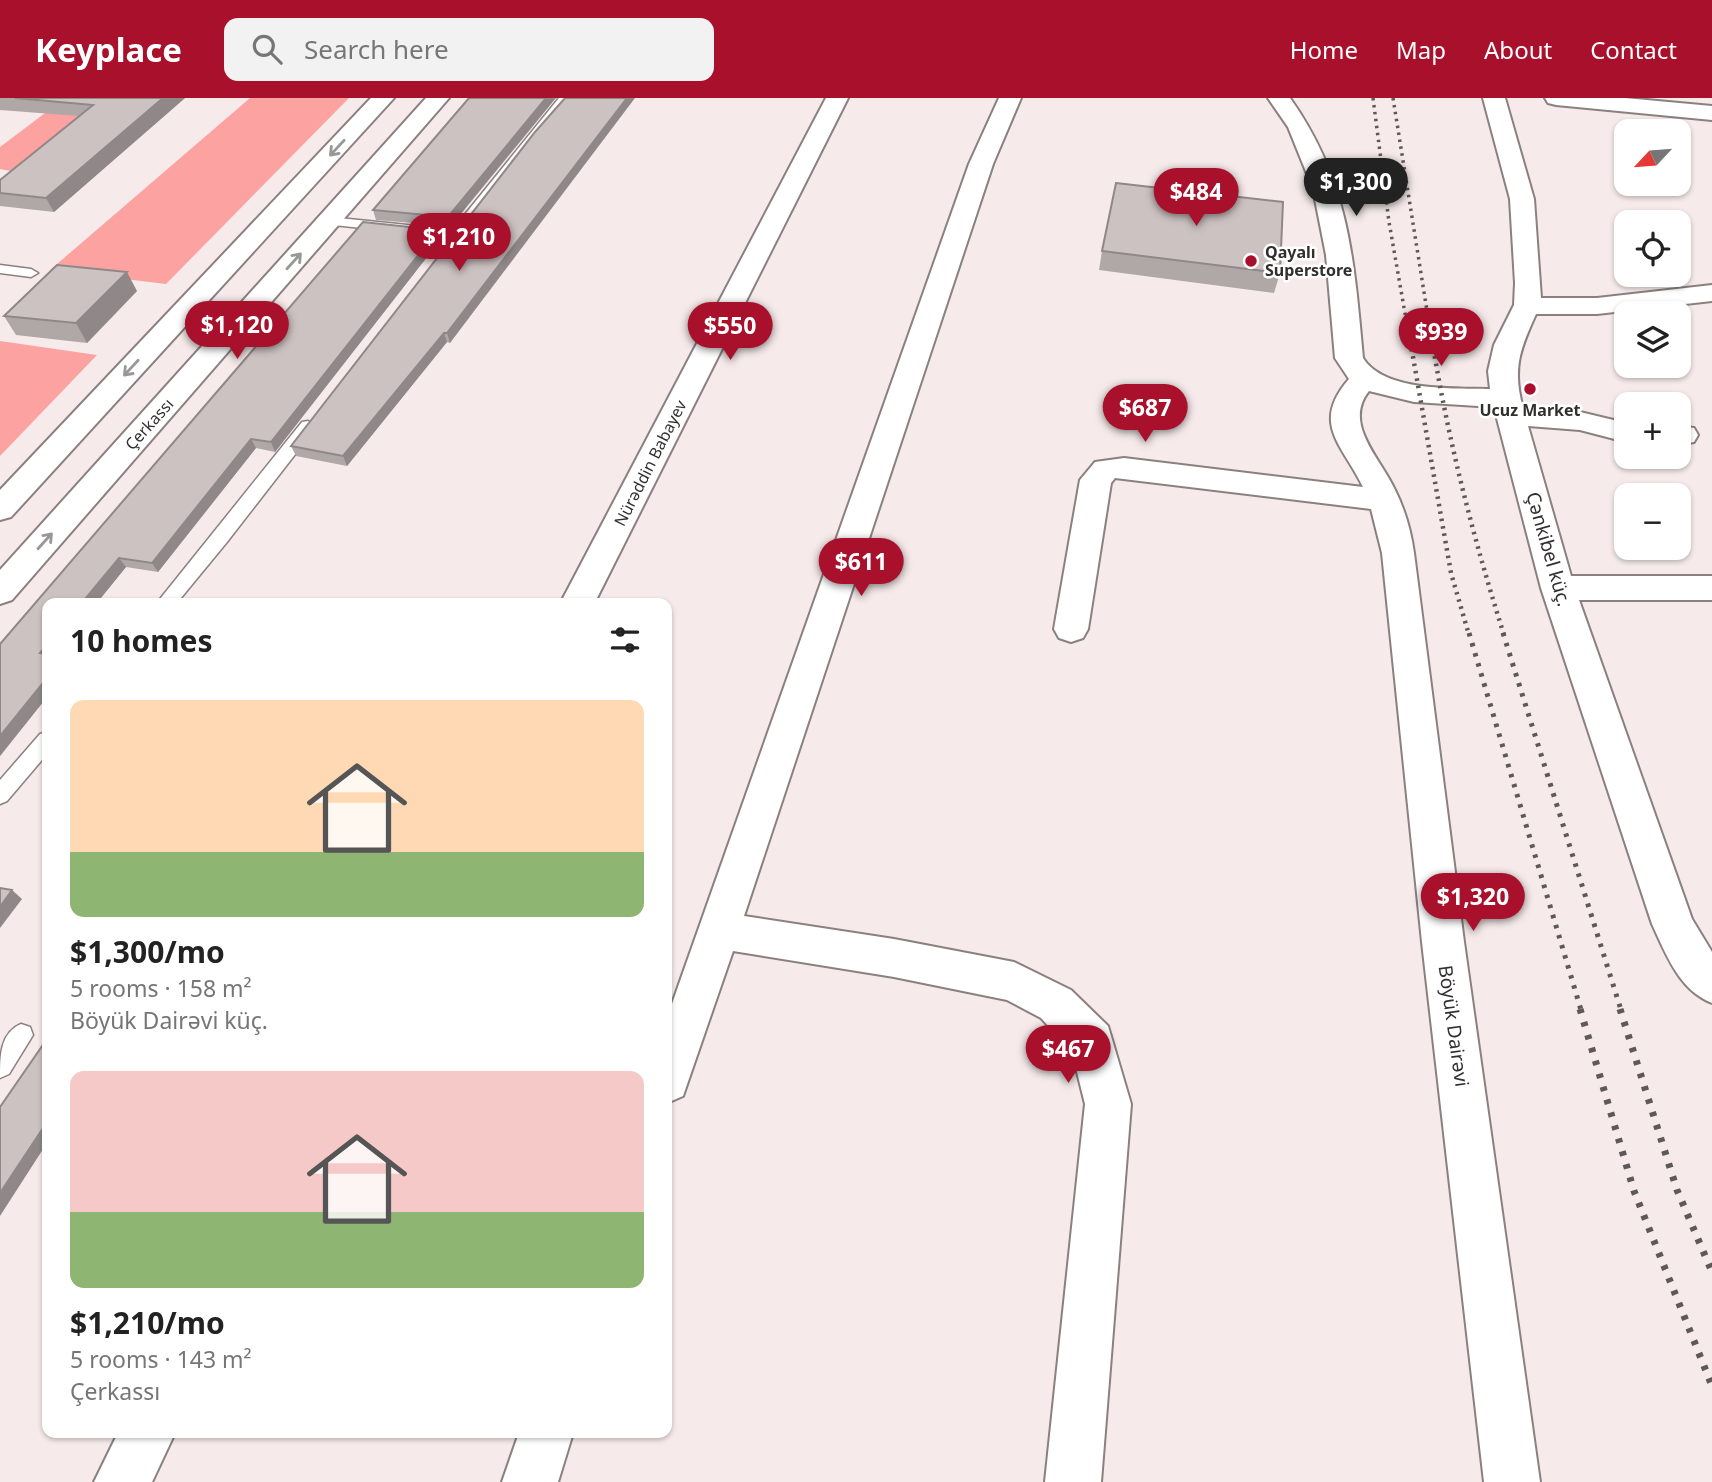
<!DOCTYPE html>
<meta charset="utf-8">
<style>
:root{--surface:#fff;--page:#f2f2f2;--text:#222;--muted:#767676;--accent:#a8102b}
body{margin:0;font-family:"Noto Sans",sans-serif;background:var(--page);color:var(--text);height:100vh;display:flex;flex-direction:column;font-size:26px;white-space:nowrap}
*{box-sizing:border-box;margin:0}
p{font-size:23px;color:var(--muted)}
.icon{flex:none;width:38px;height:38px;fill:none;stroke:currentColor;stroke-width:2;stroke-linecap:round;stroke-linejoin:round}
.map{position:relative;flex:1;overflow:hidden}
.panel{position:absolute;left:42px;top:500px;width:630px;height:840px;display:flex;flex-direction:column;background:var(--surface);border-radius:14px;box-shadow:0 2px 5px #0004}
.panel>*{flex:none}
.needle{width:46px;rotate:244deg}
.controls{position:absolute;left:1614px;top:21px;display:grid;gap:14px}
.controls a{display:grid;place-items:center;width:77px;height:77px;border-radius:14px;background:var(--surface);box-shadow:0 2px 5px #0004;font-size:35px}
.price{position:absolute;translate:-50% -60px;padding:0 16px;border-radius:24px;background:var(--accent);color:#fff;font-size:23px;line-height:46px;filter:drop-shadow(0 2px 4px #0008)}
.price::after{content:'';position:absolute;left:50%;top:42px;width:21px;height:16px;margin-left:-10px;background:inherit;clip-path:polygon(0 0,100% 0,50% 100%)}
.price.on{background:#222;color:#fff}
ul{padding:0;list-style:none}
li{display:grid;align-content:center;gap:14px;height:371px;padding:0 28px}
li span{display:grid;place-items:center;height:217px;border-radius:14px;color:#555}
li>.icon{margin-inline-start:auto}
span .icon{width:126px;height:126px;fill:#fffc;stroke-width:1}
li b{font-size:30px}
h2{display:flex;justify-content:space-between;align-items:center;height:84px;padding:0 28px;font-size:30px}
header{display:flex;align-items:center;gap:42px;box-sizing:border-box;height:98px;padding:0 35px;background:var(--accent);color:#fff}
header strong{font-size:33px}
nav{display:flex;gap:38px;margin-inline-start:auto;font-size:24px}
.search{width:490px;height:63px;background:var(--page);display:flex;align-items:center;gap:18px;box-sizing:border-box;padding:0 24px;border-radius:14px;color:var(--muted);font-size:26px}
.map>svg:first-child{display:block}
.green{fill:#fca3a2}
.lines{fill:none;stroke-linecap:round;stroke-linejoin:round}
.service-casing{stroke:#8a807f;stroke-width:3}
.minor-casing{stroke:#8a807f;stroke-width:4}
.tertiary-casing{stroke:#8a807f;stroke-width:4}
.service{fill:#fff;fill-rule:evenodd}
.minor{fill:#fff;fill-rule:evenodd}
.tertiary{fill:#fff;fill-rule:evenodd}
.rail-far3{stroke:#5e5958;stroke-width:3.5;stroke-dasharray:2.5 4.5;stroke-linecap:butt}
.rail-far2{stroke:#5e5958;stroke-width:4.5;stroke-dasharray:2.5 5;stroke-linecap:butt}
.rail-far1{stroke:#5e5958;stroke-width:5;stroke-dasharray:3.5 7;stroke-linecap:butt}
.rail{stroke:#5e5958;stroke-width:7;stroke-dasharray:4.5 9;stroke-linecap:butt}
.wall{fill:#b0a7a7}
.shaded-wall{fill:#908888}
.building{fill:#cdc2c2;stroke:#908888;stroke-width:2}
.oneway{stroke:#999797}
.poi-dot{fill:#a8102b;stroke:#fff;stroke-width:2.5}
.labels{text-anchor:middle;stroke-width:5;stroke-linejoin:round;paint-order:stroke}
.far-poi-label{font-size:16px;font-weight:bold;fill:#332f2f;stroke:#fff;text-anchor:start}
.far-street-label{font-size:16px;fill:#332f2f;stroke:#fff}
.street-label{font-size:19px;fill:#332f2f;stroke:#fff}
</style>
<header>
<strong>Keyplace</strong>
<div class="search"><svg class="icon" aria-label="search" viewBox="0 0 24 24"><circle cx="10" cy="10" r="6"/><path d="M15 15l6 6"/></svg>Search here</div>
<nav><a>Home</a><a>Map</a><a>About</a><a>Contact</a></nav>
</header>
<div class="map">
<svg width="1712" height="1384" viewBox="0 0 1712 1384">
<rect width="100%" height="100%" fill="#f6ebea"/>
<g class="green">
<polygon points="65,0 125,0 31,77 0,71 0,49"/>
<polygon points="250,0 349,0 166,186 50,172"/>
<polygon points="0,243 97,257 0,358"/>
</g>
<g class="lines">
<defs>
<g id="service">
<polygon points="559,0 571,0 468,131 458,131 458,125"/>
<polygon points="329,119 456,132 463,136 456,140 324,126 324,120"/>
<polygon points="0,167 31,171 38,175 31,179 0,175"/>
<polygon points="308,323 316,328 314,332 227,444 176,506 156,506 302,324"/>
<polygon points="47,634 47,656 7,703 0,706 0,682 40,636"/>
<path d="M21 926 30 929 33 937 9 976 0 980C0 958 0 935 21 926Z"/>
</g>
<g id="minor">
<polygon points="826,0 848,0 594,506 560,506"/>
<polygon points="999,0 1021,0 993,66 744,818 894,841 1014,864 1071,892 1108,928 1131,1006 1101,1384 1045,1384 1085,1006 1072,954 1041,920 1007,902 894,879 733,853 683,998 667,1005 667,920 969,66"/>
<path d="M1268 0H1290C1349 83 1354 162 1363 260 1384 294 1454 290 1490 291L1488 273 1494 247 1514 207 1515 185 1510 101 1483 0H1505L1534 101 1541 200H1597L1712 187V203L1597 216H1536C1520 251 1512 271 1523 310L1580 314 1626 325V344L1580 332 1528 328 1571 478H1712V502H1579L1692 821 1712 854V905C1679 892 1666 856 1652 826L1541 490 1494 309 1414 304 1369 293C1342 326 1382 362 1395 392 1405 412 1411 433 1414 455L1464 844 1540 1384H1484L1422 844 1382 455 1371 411 1115 380 1111 385 1088 531 1083 540 1071 544 1059 540 1054 531 1080 382 1095 364 1124 360 1363 389C1343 347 1310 326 1349 281L1335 260 1326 157 1313 91 1288 29Z"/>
<polygon points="1545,0 1625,0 1712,8 1712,22 1556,7 1548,5"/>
<polygon points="1678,328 1694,330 1698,337 1694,344 1678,347"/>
<polygon points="118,1335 175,1335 152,1384 94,1384"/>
<polygon points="519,1335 573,1335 558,1384 502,1384"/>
</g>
<g id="tertiary">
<polygon points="371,0 394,0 11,419 0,422 0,392"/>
<polygon points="426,0 449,0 12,502 0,506 0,472"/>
</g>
</defs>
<use href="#service" class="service-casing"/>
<use href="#minor" class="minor-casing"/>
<use href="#tertiary" class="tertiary-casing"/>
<use href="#service" class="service"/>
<use href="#minor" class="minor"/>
<use href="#tertiary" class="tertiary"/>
<g class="rail-far3">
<polyline points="1373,0 1389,124 1409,238"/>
<polyline points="1393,0 1431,238"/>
</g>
<g class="rail-far2">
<polyline points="1409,236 1451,475 1469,537"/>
<path d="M1431 236C1447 338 1473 439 1504 537"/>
</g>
<g class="rail-far1">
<polyline points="1469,535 1581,912"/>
<polyline points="1503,535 1621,912"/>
</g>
<g class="rail">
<polyline points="1580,911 1634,1093 1712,1288"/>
<polyline points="1620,911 1677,1092 1712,1174"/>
</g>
</g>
<g class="wall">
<polygon points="0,0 185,0 54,114 0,108 0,95 79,18 0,12"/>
<polygon points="469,0 451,128 376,122 373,112"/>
<polygon points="565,0 450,245 447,244 347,368 296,358 291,348"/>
<polygon points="438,132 441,141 275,354 256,350 158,474 126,469 96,506 47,506 47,599 0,658 0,546"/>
<polygon points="1102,153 1280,175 1274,195 1099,172"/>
<polygon points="137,193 87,245 16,237 4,218"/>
</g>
<g class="shaded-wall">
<polygon points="163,0 185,0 54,114 46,100"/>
<polygon points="546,0 556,0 451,128 448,119"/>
<polygon points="627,0 635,0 450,245 447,235"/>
<polygon points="438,132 441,141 275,354 271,344"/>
<polygon points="127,174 137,193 87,245 76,225"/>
<polygon points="444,235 447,244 347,368 343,358"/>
<polygon points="251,341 256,350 158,474 152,465"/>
<polygon points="119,460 126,469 96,506 81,506"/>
<polygon points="47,546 47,564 40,555"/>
<polygon points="47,580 47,599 0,658 0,638"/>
<polygon points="12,792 22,801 0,830 0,809"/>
<polygon points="47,1024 47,1045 0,1118 0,1095"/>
</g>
<g class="building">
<polygon points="15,0 163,0 46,100 0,95 0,82 93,7"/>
<polygon points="469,0 546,0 448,119 373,112"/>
<polygon points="565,0 627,0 447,235 444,235 343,358 291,348 535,34"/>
<polygon points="1116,85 1283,104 1280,175 1102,153"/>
<polygon points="363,124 438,132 271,344 251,341 152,465 119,460 81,506 47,506 47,546 40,555 47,556 47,580 0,638 0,546"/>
<polygon points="57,167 127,174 76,225 4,218"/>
<polygon points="0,790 12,792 0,809"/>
<polygon points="47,941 47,1024 0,1095 0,1009"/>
</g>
<defs><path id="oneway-shaft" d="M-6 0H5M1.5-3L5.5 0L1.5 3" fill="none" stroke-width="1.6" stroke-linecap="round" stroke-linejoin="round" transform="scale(1.75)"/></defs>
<g class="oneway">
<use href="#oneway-shaft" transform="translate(337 50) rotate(133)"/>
<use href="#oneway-shaft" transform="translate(294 163) rotate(-48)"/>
<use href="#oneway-shaft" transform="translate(131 270) rotate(133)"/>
<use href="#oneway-shaft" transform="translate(45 443) rotate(-48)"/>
</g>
<g class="poi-dot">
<circle cx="1251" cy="163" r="7"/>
<circle cx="1530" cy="291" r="7"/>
</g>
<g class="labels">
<g class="far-poi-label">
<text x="1265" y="160">Qayalı<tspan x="1265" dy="18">Superstore</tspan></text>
<text x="1530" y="318" text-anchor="middle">Ucuz Market</text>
</g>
<g class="far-street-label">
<text transform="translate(149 326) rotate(-48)" y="6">Çerkassı</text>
<text transform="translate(650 365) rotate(-63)" y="6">Nürəddin Babayev</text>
</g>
<g class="street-label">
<text transform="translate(1549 451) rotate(74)" y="7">Çənkibel küç.</text>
<text transform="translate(1454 928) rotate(82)" y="7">Böyük Dairəvi</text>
</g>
</g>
</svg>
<div class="controls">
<a><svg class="needle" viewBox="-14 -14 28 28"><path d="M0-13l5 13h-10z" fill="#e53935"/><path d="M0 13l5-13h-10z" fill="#767676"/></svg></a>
<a><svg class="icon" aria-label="locate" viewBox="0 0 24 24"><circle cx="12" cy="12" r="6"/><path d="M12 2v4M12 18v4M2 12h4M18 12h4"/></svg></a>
<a><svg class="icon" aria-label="layers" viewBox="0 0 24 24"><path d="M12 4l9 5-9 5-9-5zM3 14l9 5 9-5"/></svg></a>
<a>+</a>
<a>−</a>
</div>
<b class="price on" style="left:1356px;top:120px">$1,300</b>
<b class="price" style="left:1196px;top:130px">$484</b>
<b class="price" style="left:459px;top:175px">$1,210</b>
<b class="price" style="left:237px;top:263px">$1,120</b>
<b class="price" style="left:730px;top:264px">$550</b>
<b class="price" style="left:1441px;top:270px">$939</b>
<b class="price" style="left:1145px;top:346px">$687</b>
<b class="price" style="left:861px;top:500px">$611</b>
<b class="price" style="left:1473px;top:835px">$1,320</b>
<b class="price" style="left:1068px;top:987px">$467</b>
<section class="panel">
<h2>10 homes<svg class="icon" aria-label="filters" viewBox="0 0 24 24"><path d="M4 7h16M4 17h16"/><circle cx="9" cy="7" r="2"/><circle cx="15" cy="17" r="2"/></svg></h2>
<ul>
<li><span style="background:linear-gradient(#ffd9b3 70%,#8fb573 0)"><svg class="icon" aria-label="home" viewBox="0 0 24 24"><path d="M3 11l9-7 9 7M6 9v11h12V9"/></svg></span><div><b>$1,300/mo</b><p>5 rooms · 158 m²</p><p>Böyük Dairəvi küç.</p></div></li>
<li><span style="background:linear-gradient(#f6c9c9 65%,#8fb573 0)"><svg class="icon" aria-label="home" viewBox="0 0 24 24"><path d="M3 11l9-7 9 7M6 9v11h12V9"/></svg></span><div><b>$1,210/mo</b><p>5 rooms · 143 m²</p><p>Çerkassı</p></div></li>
</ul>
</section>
</div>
